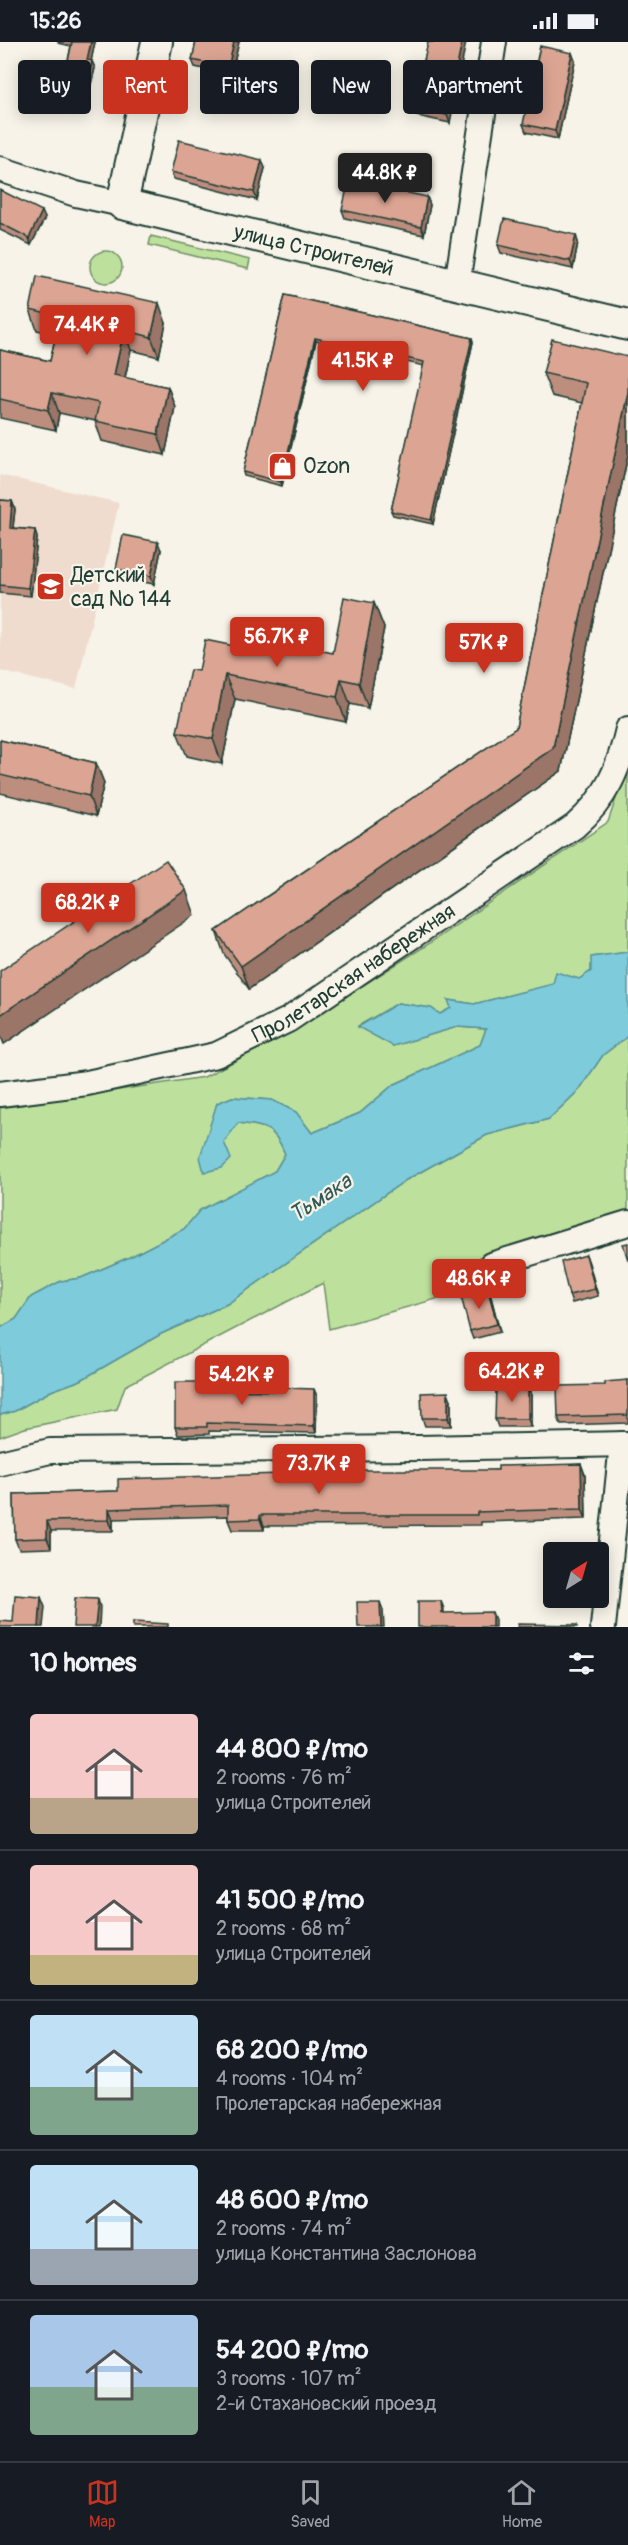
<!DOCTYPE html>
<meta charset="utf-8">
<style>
:root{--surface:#171b24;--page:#242831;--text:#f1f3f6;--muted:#9ea1a6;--line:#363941;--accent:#c8321e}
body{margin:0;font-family:Pangolin,sans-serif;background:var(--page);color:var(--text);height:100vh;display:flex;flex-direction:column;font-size:22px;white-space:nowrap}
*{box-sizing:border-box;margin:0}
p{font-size:20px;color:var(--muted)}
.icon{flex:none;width:33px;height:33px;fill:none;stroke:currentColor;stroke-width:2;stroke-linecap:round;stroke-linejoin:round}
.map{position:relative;height:1585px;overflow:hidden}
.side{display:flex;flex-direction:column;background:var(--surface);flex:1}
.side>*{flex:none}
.top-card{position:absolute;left:18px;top:18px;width:592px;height:54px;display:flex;gap:12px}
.needle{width:39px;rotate:37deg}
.fabs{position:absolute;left:543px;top:1500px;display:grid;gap:12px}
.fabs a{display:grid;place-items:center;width:66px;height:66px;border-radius:6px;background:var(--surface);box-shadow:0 3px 15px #0003;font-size:30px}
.price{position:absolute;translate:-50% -51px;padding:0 14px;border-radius:6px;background:var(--accent);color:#fff;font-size:20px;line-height:39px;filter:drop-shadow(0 2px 3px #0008)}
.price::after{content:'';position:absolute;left:50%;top:36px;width:18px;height:14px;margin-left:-9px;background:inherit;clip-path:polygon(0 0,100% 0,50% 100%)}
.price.active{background:#222;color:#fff}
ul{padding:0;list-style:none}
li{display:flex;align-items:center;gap:18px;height:150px;padding:0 30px}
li+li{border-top:2px solid var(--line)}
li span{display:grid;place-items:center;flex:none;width:168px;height:120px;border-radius:6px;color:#555}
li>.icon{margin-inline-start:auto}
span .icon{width:72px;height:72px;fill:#fffc;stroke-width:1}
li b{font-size:26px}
h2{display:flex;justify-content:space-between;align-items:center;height:72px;padding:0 30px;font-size:26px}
.chip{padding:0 21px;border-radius:6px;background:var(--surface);box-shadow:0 3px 15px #0003;font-size:21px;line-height:54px}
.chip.active{background:var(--accent);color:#fff}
.status{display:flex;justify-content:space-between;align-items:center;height:42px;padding:0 30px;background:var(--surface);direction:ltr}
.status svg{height:16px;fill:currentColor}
.dock{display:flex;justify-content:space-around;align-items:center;height:84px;border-top:2px solid var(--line);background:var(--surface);font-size:16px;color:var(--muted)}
.dock a{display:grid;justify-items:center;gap:3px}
.dock .active{color:var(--accent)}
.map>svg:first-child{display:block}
.built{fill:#efdcce}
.green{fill:#bde19c;stroke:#6e8f68;stroke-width:1.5}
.water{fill:#7ecbdc;stroke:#589299;stroke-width:1.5}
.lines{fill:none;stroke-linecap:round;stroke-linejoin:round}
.minor-casing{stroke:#1f3d34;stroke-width:28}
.major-casing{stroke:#1f3d34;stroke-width:34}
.minor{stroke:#f7f3e8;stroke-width:24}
.major{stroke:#f7f3e8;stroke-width:30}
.wall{fill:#bd8e7e;stroke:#1f3d34;stroke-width:1.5}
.shaded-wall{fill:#9a7467;stroke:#1f3d34;stroke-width:1.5}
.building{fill:#dca593;stroke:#1f3d34;stroke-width:1.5}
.labels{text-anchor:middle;stroke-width:4.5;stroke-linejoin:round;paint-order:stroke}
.street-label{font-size:21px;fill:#1f3d34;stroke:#f7f3e8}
.poi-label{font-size:21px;fill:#1f3d34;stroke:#f7f3e8;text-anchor:start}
.water-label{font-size:22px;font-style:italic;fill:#325956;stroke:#f7f3e8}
</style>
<div class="status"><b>15:26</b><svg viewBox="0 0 49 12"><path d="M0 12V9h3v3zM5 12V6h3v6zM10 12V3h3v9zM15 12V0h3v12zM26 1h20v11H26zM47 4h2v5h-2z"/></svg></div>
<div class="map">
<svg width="628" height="1585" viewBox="0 0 628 1585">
<rect width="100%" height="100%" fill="#f7f3e8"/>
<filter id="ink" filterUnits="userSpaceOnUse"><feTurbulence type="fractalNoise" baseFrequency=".0167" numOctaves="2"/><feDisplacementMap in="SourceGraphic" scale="12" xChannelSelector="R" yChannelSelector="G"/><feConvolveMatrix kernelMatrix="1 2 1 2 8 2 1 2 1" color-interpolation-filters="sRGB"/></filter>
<g filter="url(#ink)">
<polygon class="built" points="0,433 119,461 76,647 0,629"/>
<g class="green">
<polygon points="151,194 250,218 248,227 149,203"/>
<circle cx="106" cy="225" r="16"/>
<path d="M628 721V910L592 915 591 929 579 937 556 931 554 942 474 962 449 958 451 966 440 972 431 966 398 961 358 984 393 1004 457 985 486 987 480 1003 393 1043 360 1071 312 1091 296 1070 272 1058 232 1055 217 1061 213 1076 223 1100 238 1081C266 1085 274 1084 285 1112L275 1129 200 1168 184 1187 132 1214 81 1236 61 1239 31 1255 16 1277 0 1286V1066L204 1035 288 991 425 904 608 780Z"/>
<polygon points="628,994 628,1172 468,1225 470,1233 442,1245 440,1256 329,1287 323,1241 125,1344 117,1367 25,1386 0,1395 0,1373 15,1369 51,1349 81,1338 161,1292 227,1262 406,1138 487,1093 549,1077 579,1048 603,1013"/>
</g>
<path class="water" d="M628 910V994L603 1013 579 1048 549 1077 487 1093 406 1138 227 1262 161 1292 81 1338 51 1349 15 1369 0 1373V1286L16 1277 31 1255 61 1239 81 1236 132 1214 184 1187 200 1168 275 1129 285 1112C274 1084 266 1085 238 1081L224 1100 231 1117 222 1126 204 1130 200 1115 217 1061 232 1055 272 1058 296 1070 312 1091 360 1071 393 1043 480 1003 486 987 457 985 393 1004 358 985 398 961 431 966 440 972 451 966 448 958 474 962 553 942 556 930 579 937 591 929V915Z"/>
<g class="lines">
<defs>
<g id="minor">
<polyline points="0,127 76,152 122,162"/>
<polyline points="457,242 494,0"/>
<path id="s1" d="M0 1052 87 1041 216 1013 288 978 575 784C606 757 619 727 628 687"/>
<polyline points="491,1223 628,1181"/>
<polyline points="0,1421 50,1409 419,1406 628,1402"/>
<polyline points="603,1585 622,1402"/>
</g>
<g id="major">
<path id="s2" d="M157 0 122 162 628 283"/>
</g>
</defs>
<use href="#minor" class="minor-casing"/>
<use href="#major" class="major-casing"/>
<use href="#minor" class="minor"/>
<use href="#major" class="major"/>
</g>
<g class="wall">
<polygon points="58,0 95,0 91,18 95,26 89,50 66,45 64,38 71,4 58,1"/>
<polygon points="196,0 239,0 231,33 195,25 192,18"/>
<polygon points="428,0 450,81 417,74 414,66"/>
<polygon points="572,11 575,19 558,97 526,90 523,82"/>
<polygon points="265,126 257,158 174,137 171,130"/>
<polygon points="0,148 45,176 31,203 0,188"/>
<polygon points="427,155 430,163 424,193 345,176 342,168"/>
<polygon points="578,200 573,227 501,211 498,203"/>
<polygon points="285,253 472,296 473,300 433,482 393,473 391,469 424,324 316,299 282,444 244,434 243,430"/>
<polygon points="30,268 166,281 159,315 131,308 125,336 168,345 175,365 165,413 102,399 95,379 59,371 56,388 0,376 0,308 50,319 56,292 37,288"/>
<polygon points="628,315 628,413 561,729 249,947 224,912 216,889 516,686 582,361 552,354 543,331"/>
<polygon points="0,458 12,459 15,467 13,486 35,488 37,496 31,554 0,551"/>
<polygon points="161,508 154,542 119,535 116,527"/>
<polygon points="374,561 384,586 368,666 350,662 346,680 235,657 222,722 187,714 177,690 199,629 273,612 333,611"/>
<polygon points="0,698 96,721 104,741 96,774 0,751"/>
<polygon points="586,1213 598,1254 572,1261 569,1253"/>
<polygon points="491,1255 500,1290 473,1297 470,1289"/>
<polygon points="628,1338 628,1381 561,1383 558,1375 605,1343"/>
<polygon points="209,1348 317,1354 316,1391 209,1389 209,1392 178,1393 175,1385"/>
<polygon points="531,1352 531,1385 498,1385 495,1377"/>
<polygon points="451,1358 451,1384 425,1384 422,1376"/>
<polygon points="581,1422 585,1433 586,1477 481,1480 481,1483 264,1484 264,1488 232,1488 228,1478 228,1474 113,1477 113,1489 51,1489 51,1506 19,1507 15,1497 14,1452 118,1449 498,1428"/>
</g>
<g class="shaded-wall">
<polygon points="91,0 95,0 90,25 87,18"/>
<polygon points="234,0 239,0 231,33 228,26"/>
<polygon points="462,0 466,0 450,81 447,73"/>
<polygon points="572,11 575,19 558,97 555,89"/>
<polygon points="92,19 95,26 89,50 87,43"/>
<polygon points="262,118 265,126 257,158 254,150"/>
<polygon points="427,155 430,163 424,193 421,185"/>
<polygon points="42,169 45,176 31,203 29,196"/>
<polygon points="576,193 578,200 573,227 570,219"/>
<polygon points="159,261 166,281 159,315 151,295"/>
<polygon points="124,288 131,308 121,353 114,333"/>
<polygon points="315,296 316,299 282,444 281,440"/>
<polygon points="472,296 473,300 433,482 431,478"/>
<polygon points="168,345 175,365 165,413 158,392"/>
<polygon points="628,350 628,413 561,729 249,947 241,924 553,706"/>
<polygon points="52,351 59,371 56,388 48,368"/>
<polygon points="12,459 15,467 12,493 10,486"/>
<polygon points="35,488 37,496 31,554 28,546"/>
<polygon points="158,500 161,508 154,542 151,534"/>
<polygon points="374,561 384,586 368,666 359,641"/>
<polygon points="225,633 235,657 222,722 213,697"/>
<polygon points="341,637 350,662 346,680 337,655"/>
<polygon points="96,721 104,741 96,774 89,754"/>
<polygon points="186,848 195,873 4,1002 0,992 0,973"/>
<polygon points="586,1213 589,1221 598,1254 595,1247"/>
<polygon points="488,1248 491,1255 500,1290 497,1282"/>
<polygon points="528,1344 531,1352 531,1385 528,1377"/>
<polygon points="314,1347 317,1354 316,1391 314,1384"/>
<polygon points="448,1350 451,1358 451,1384 448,1376"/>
<polygon points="581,1422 585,1433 586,1477 582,1467"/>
<polygon points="109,1467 113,1477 113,1489 109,1478"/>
<polygon points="260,1473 264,1484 264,1488 260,1477"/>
<polygon points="47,1479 51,1489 51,1506 47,1496"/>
<polygon points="41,1555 45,1565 43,1585 39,1585"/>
<polygon points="98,1557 100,1565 99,1585 95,1585"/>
<polygon points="441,1559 444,1567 444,1579 442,1571"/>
<polygon points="380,1560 383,1568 384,1585 381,1585"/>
<polygon points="492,1570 495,1578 495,1585 492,1585"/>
</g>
<g class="building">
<polygon points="72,0 91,0 87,18 92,19 87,43 64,38"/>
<polygon points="196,0 234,0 228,26 192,18"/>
<polygon points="428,0 462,0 447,73 414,66"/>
<polygon points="540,4 572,11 555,89 523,82"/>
<polygon points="179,98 262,118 254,150 171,130"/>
<polygon points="349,138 427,155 421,185 342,168"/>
<polygon points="0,148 42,169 29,196 0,181"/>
<polygon points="504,177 576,193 570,219 498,203"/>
<polygon points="37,234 159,261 151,295 124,288 114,333 168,345 158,392 95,379 99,361 52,351 48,368 0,357 0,308 50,319 60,275 30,268"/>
<polygon points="285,253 472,296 431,478 391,469 424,320 315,296 281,440 243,430"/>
<polygon points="552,297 628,315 628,350 553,706 241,924 216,889 516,686 586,341 543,331"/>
<polygon points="0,458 12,459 10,486 35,488 28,546 0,543"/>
<polygon points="123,493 158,500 151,534 116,527"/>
<polygon points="344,555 374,561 359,641 341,637 337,655 225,633 213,697 177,690 190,628 199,629 205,598 273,612 276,599 333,611"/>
<polygon points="0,698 96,721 89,754 0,733"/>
<polygon points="166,818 186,848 0,973 0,929"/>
<polygon points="628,1201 628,1218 623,1202"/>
<polygon points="586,1213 595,1247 569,1253 561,1220"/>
<polygon points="488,1248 497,1282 470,1289 461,1254"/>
<polygon points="628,1338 628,1373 558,1375 557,1344 605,1343 605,1340"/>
<polygon points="175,1340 206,1340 206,1348 285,1349 285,1346 314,1347 314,1384 207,1381 207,1385 175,1385"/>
<polygon points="496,1344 528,1344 528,1377 495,1377"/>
<polygon points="448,1350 448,1376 422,1376 421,1351"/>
<polygon points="581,1422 582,1467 477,1470 477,1473 260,1473 260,1477 228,1478 228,1463 109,1467 109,1478 47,1479 47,1496 15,1497 14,1452 118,1449 118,1437 283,1432 283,1428 498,1428 498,1424"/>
<polygon points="15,1553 41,1555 39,1585 0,1585 0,1579 13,1580"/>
<polygon points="75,1556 98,1557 95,1585 73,1585"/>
<polygon points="418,1559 441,1559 442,1571 492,1570 492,1585 418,1585"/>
<polygon points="357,1560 380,1560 381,1585 358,1585"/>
<polygon points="133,1580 168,1582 168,1585 133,1585"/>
<polygon points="518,1582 577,1583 577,1585 518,1585"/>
</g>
</g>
<defs>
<symbol id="shop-square" viewBox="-11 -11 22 22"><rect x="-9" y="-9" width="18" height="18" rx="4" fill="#c8321e" stroke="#f7f3e8"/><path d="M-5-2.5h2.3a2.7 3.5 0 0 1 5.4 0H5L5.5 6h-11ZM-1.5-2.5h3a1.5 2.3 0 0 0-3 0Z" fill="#fff"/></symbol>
<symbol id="school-square" viewBox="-11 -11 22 22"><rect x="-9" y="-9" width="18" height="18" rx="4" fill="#c8321e" stroke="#f7f3e8"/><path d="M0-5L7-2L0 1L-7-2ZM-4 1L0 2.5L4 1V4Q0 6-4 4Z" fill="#fff"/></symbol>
</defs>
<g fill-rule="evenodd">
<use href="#shop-square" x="266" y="408" width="33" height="33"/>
<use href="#school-square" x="34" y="528" width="33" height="33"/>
</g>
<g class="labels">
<g class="street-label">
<text dy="7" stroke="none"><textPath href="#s2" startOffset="363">улица Строителей</textPath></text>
<text dy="7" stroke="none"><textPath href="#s1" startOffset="380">Пролетарская набережная</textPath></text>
</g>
<g class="poi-label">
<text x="303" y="431">Ozon</text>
<text x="71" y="540">Детский<tspan x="71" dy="24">сад № 144</tspan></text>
</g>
<g class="water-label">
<text transform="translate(320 1155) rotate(-33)" y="8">Тьмака</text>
</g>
</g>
</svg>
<div class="fabs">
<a><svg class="needle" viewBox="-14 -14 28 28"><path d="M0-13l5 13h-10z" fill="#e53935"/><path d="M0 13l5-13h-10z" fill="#9ea1a6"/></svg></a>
</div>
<b class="price active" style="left:385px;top:162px">44.8K ₽</b>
<b class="price" style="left:87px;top:314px">74.4K ₽</b>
<b class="price" style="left:363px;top:350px">41.5K ₽</b>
<b class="price" style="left:277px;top:626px">56.7K ₽</b>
<b class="price" style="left:484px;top:632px">57K ₽</b>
<b class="price" style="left:88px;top:892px">68.2K ₽</b>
<b class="price" style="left:479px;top:1268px">48.6K ₽</b>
<b class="price" style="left:512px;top:1361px">64.2K ₽</b>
<b class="price" style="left:242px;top:1364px">54.2K ₽</b>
<b class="price" style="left:319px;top:1453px">73.7K ₽</b>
<div class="top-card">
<a class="chip">Buy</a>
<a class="chip active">Rent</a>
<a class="chip">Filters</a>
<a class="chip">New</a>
<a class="chip">Apartment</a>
</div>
</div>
<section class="side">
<h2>10 homes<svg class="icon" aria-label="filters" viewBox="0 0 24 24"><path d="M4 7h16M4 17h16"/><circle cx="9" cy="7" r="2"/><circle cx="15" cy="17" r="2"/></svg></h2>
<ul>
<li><span style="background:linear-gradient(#f6c9c9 70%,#b9a48a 0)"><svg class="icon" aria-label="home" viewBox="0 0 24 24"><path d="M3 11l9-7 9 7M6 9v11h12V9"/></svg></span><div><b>44 800 ₽/mo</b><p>2 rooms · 76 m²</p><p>улица Строителей</p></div></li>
<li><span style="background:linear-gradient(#f6c9c9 75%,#c2b280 0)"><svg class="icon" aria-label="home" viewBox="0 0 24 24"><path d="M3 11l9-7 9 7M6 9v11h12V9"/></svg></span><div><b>41 500 ₽/mo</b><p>2 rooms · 68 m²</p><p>улица Строителей</p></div></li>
<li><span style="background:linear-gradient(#bfe0f5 60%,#7fa58c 0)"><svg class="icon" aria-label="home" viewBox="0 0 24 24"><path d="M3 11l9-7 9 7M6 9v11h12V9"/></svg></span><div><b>68 200 ₽/mo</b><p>4 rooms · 104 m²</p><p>Пролетарская набережная</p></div></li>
<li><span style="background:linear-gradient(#bfe0f5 70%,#9aa5b1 0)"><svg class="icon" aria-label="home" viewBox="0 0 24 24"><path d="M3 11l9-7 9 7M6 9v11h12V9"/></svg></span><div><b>48 600 ₽/mo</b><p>2 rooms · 74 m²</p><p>улица Константина Заслонова</p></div></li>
<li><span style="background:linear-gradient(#a9c7e8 60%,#7fa58c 0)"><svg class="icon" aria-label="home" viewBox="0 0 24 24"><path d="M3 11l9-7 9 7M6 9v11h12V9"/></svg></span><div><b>54 200 ₽/mo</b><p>3 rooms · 107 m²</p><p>2-й Стахановский проезд</p></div></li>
</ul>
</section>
<nav class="dock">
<a class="active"><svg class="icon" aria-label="map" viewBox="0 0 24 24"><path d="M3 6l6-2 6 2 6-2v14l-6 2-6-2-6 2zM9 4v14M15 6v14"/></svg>Map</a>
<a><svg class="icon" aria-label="saved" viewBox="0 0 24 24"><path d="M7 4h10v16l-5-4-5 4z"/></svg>Saved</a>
<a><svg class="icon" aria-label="home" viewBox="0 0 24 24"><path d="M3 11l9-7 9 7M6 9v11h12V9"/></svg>Home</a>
</nav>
